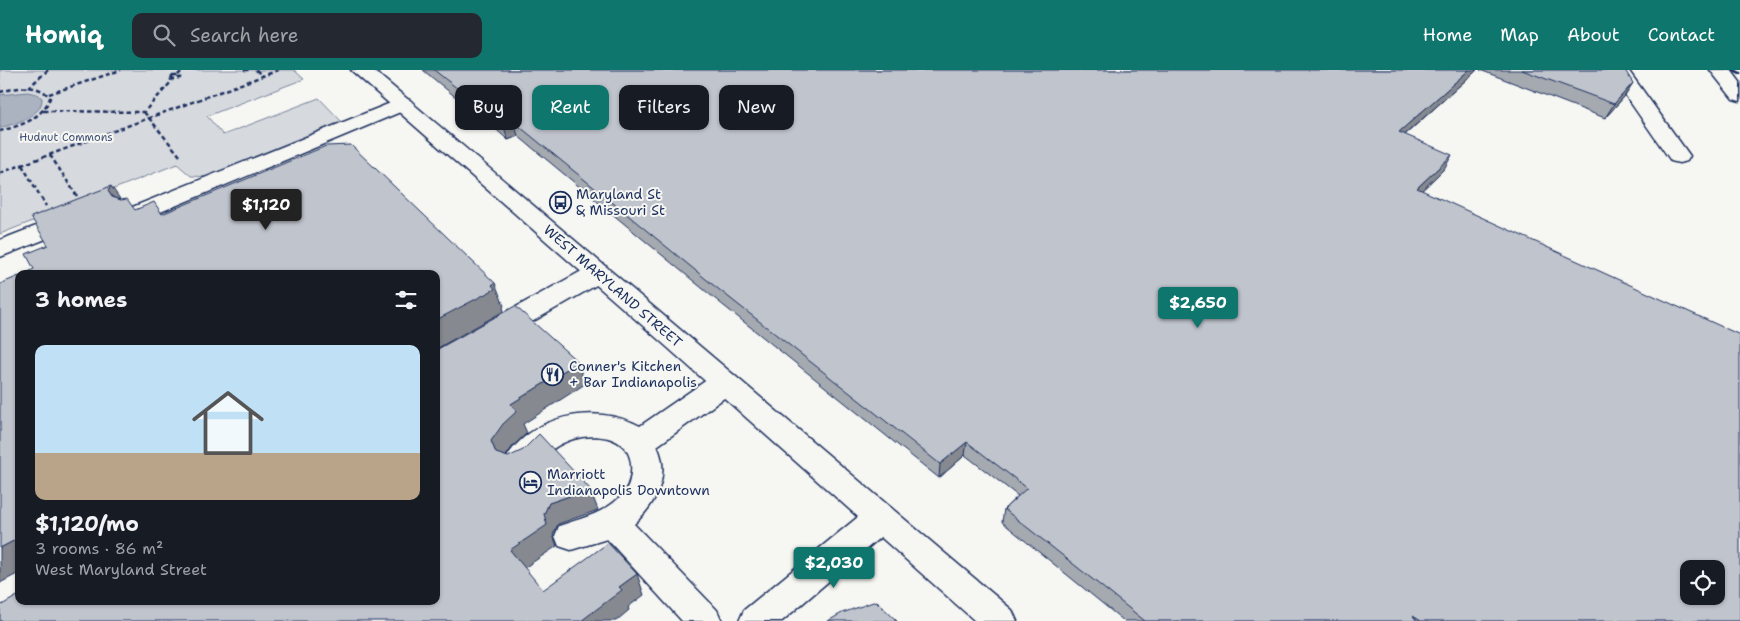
<!DOCTYPE html>
<meta charset="utf-8">
<style>
:root{--surface:#171b24;--page:#242831;--text:#f1f3f6;--muted:#9ea1a6;--accent:#0f766e}
body{margin:0;font-family:"Shantell Sans",sans-serif;background:var(--page);color:var(--text);height:100vh;display:flex;flex-direction:column;font-size:19px;white-space:nowrap}
*{box-sizing:border-box;margin:0}
p{font-size:16px;color:var(--muted)}
.icon{flex:none;width:28px;height:28px;fill:none;stroke:currentColor;stroke-width:2;stroke-linecap:round;stroke-linejoin:round}
.map{position:relative;flex:1;overflow:hidden}
.side{position:absolute;left:15px;top:200px;width:425px;height:335px;display:flex;flex-direction:column;background:var(--surface);border-radius:10px;box-shadow:0 1px 4px #0004}
.side>*{flex:none}
.guide{position:absolute;left:455px;top:15px;width:475px;height:45px;display:flex;gap:10px}
.controls{position:absolute;left:1680px;top:490px;display:grid;gap:10px}
.controls a{display:grid;place-items:center;width:45px;height:45px;border-radius:10px;background:var(--surface);box-shadow:0 1px 4px #0004;font-size:25px}
.price{position:absolute;translate:-50% -42px;padding:0 11px;border-radius:5px;background:var(--accent);color:#fff;font-size:16px;line-height:32px;filter:drop-shadow(0 1px 2px #0008)}
.price::after{content:'';position:absolute;left:50%;top:30px;width:15px;height:11px;margin-left:-8px;background:inherit;clip-path:polygon(0 0,100% 0,50% 100%)}
.price.on{background:#222;color:#fff}
ul{padding:0;list-style:none}
li{display:grid;align-content:center;gap:10px;height:265px;padding:0 20px}
li span{display:grid;place-items:center;height:155px;border-radius:10px;color:#555}
li>.icon{margin-inline-start:auto}
span .icon{width:90px;height:90px;fill:#fffc;stroke-width:1}
li b{font-size:21px}
h2{display:flex;justify-content:space-between;align-items:center;height:60px;padding:0 20px;font-size:21px}
.pill{padding:0 18px;border-radius:10px;background:var(--surface);box-shadow:0 1px 4px #0004;font-size:18px;line-height:45px}
.pill.on{background:var(--accent);color:#fff}
header{display:flex;align-items:center;gap:30px;box-sizing:border-box;height:70px;padding:0 25px;background:var(--accent);color:#fff}
header strong{font-size:24px}
nav{display:flex;gap:28px;margin-inline-start:auto;font-size:18px}
.search{width:350px;height:45px;background:var(--page);display:flex;align-items:center;gap:12px;box-sizing:border-box;padding:0 18px;border-radius:10px;color:var(--muted);font-size:19px}
.map>svg:first-child{display:block}
.green{fill:#d6d9dd;stroke:#78849e}
.water{fill:#abb2c0;stroke:#717e99}
.lines{fill:none;stroke-linecap:round;stroke-linejoin:round}
.minor-casing{stroke:#1b2f5e;stroke-width:3}
.major-casing{stroke:#1b2f5e;stroke-width:3}
.path{stroke:#1b2f5e;stroke-width:2.5;stroke-dasharray:4.5 3;stroke-linecap:butt}
.minor{fill:#f6f6f2;fill-rule:evenodd}
.major{fill:#f6f6f2;fill-rule:evenodd}
.rail{stroke:#1b2f5e;stroke-width:3}
.wall{fill:#a5a9b0;stroke:#1b2f5e}
.shaded-wall{fill:#868990;stroke:#1b2f5e}
.building{fill:#c0c4cd;stroke:#1b2f5e;fill-rule:evenodd}
.labels{text-anchor:middle;stroke-width:4;stroke-linejoin:round;paint-order:stroke}
.far-park-label{font-size:11px;fill:#405177;stroke:#f6f6f2}
.poi-label{font-size:14px;fill:#1b2f5e;stroke:#f6f6f2;text-anchor:start}
.street-label{font-size:14px;fill:#1b2f5e;stroke:#f6f6f2}
</style>
<header>
<strong>Homiq</strong>
<div class="search"><svg class="icon" aria-label="search" viewBox="0 0 24 24"><circle cx="10" cy="10" r="6"/><path d="M15 15l6 6"/></svg>Search here</div>
<nav><a>Home</a><a>Map</a><a>About</a><a>Contact</a></nav>
</header>
<div class="map">
<svg width="1740" height="551" viewBox="0 0 1740 551">
<rect width="100%" height="100%" fill="#f6f6f2"/>
<filter id="ink" filterUnits="userSpaceOnUse"><feTurbulence type="fractalNoise" baseFrequency=".02" numOctaves="2"/><feDisplacementMap in="SourceGraphic" scale="10" xChannelSelector="R" yChannelSelector="G"/><feConvolveMatrix kernelMatrix="1 2 1 2 8 2 1 2 1" color-interpolation-filters="sRGB"/></filter>
<g filter="url(#ink)">
<polygon class="green" points="0,0 294,0 304,9 207,46 223,65 319,28 343,53 209,107 191,106 177,94 0,164"/>
<path class="water" d="M27 22 37 24 42 28C43 46 14 54 0 58V25Z"/>
<g class="lines">
<defs>
<g id="minor">
<polygon points="1608,0 1628,0 1690,86 1687,91 1679,93 1671,91"/>
<polygon points="403,28 410,30 414,34 410,38 146,148 138,151 130,148 126,143 130,138"/>
<polygon points="75,141 84,144 87,149 84,154 0,187 0,170"/>
<polygon points="598,194 607,197 611,203 607,209 446,301 436,304 436,281 589,197"/>
<path d="M724 302 734 305 738 313 734 321 657 376C671 405 656 434 634 454L717 540 722 551H682L607 469 571 480 559 476 555 466 559 456C582 448 604 444 621 426 628 419 630 412 631 403 634 371 608 364 582 367 570 369 559 374 550 381 541 388 532 406 518 407 515 407 510 404 507 403L503 394C528 345 594 332 640 356L714 305Z"/>
<polygon points="880,434 891,438 896,448 891,458 782,551 739,551 744,540 869,438"/>
</g>
<g id="major">
<polygon points="351,0 373,0 1012,540 1017,551 975,551 667,277"/>
<polygon points="1710,0 1731,0 1740,12 1740,31 1733,29"/>
</g>
</defs>
<use href="#minor" class="minor-casing"/>
<use href="#major" class="major-casing"/>
<g class="path">
<polyline points="244,0 249,0"/>
<polyline points="256,0 263,6"/>
<polyline points="178,5 183,0"/>
<polygon points="173,6 180,6 180,8 169,10"/>
<polyline points="28,18 48,0"/>
<path d="M0 22C16 18 39 12 50 28 42 49 20 56 0 61"/>
<polyline points="49,24 121,0"/>
<polyline points="43,41 144,42 172,11"/>
<polyline points="144,42 180,86"/>
<polyline points="50,85 77,126"/>
<polyline points="22,95 46,136"/>
<polyline points="0,103 279,0"/>
</g>
<use href="#minor" class="minor"/>
<use href="#major" class="major"/>
<polyline class="rail" points="1734,0 1740,3"/>
</g>
<g class="wall">
<polygon points="423,0 1477,0 1405,65 1444,99 1422,120 1740,551 1124,551 1002,452 1004,439 1018,426 965,385 939,408 714,228 518,66 508,70 491,55 465,55 460,41 464,34"/>
<polygon points="1480,0 1625,0 1624,27 1605,48"/>
</g>
<g class="shaded-wall">
<polygon points="1469,0 1477,0 1392,76 1399,62"/>
<polygon points="1633,13 1624,27 1605,48 1614,34"/>
<polygon points="514,52 518,66 508,70 504,57"/>
<polygon points="1452,85 1444,99 1410,132 1417,118"/>
<polygon points="111,116 127,139 124,143 108,121"/>
<polygon points="495,213 504,236 503,237 504,241 436,279 436,250"/>
<polygon points="578,292 585,314 523,354 527,363 513,376 501,393 496,383 491,371 511,334"/>
<polygon points="967,372 965,385 939,408 940,394"/>
<polygon points="590,419 598,440 558,454 553,465 557,476 521,500 510,480 544,444 549,433"/>
<polygon points="19,468 19,503 0,513 0,478"/>
<polygon points="637,504 644,525 628,537 629,540 616,551 581,551 619,517"/>
</g>
<g class="building">
<path d="M434 0H1469L1399 62 1452 85 1417 118 1740 265V551H1421L1413 546 1417 551H1145L1004 439 1027 418 967 372 940 394 712 214 514 52 504 57 487 41H460L468 27ZM1689 499H1716V526H1689Z"/>
<polygon points="1522,0 1625,0 1633,13 1614,34"/>
<polygon points="351,75 495,213 492,215 495,219 436,250 436,204 24,204 34,199 26,184 48,175 31,147 111,116 108,121 112,127 121,130 127,129 135,140 154,132 162,144 326,76"/>
<polygon points="19,206 19,468 0,478 0,214"/>
<polygon points="515,236 578,292 511,334 517,341 503,354 491,371 496,383 508,387 523,380 539,364 590,419 549,433 544,444 547,455 510,480 543,520 608,473 637,504 619,517 622,520 581,551 0,551 0,536 19,525 19,531 436,531 436,280"/>
<polygon points="876,531 897,551 828,551 842,543"/>
</g>
</g>
<defs>
<symbol id="bus-ring" viewBox="-11 -11 22 22"><circle r="9.5" fill="#f6f6f2" stroke="#1b2f5e" stroke-width="1.5"/><path d="M-5-6H5V4H4V6H2V4H-2V6H-4V4H-5ZM-3.5-4V0h7V-4ZM-3.5 1.2v1.5H-2V1.2ZM2 1.2v1.5H3.5V1.2Z" fill="#1b2f5e"/></symbol>
<symbol id="restaurant-ring" viewBox="-11 -11 22 22"><circle r="9.5" fill="#f6f6f2" stroke="#1b2f5e" stroke-width="1.5"/><path d="M-5-6h1v4h1v-4h1v4h1v-4h1v5L-1.5 .5V6h-2V.5L-5-1ZM5-6V6H3V1.5H1.5Q1.5-4 5-6Z" fill="#1b2f5e"/></symbol>
<symbol id="hotel-ring" viewBox="-11 -11 22 22"><circle r="9.5" fill="#f6f6f2" stroke="#1b2f5e" stroke-width="1.5"/><path d="M-6-4.5h1.5V1H6V5H4.5V3h-9V5H-6ZM-4 0a1.8 1.8 0 1 1 3.6 0ZM.5 0V-2.5h3Q6-2.5 6 0Z" fill="#1b2f5e"/></symbol>
</defs>
<g fill-rule="evenodd">
<use href="#bus-ring" x="548" y="120" width="25" height="25"/>
<use href="#restaurant-ring" x="540" y="292" width="25" height="25"/>
<use href="#hotel-ring" x="518" y="400" width="25" height="25"/>
</g>
<g class="labels">
<g class="far-park-label">
<text x="66" y="71">Hudnut Commons</text>
</g>
<g class="poi-label">
<text x="576" y="129">Maryland St<tspan x="576" dy="16">&amp; Missouri St</tspan></text>
<text x="569" y="301">Conner's Kitchen<tspan x="569" dy="16">+ Bar Indianapolis</tspan></text>
<text x="547" y="409">Marriott<tspan x="547" dy="16">Indianapolis Downtown</tspan></text>
</g>
<g class="street-label">
<text transform="translate(613 216) rotate(41)" y="5">WEST MARYLAND STREET</text>
</g>
</g>
</svg>
<div class="controls">
<a><svg class="icon" aria-label="locate" viewBox="0 0 24 24"><circle cx="12" cy="12" r="6"/><path d="M12 2v4M12 18v4M2 12h4M18 12h4"/></svg></a>
</div>
<b class="price on" style="left:266px;top:161px">$1,120</b>
<b class="price" style="left:1198px;top:259px">$2,650</b>
<b class="price" style="left:834px;top:519px">$2,030</b>
<div class="guide">
<a class="pill">Buy</a>
<a class="pill on">Rent</a>
<a class="pill">Filters</a>
<a class="pill">New</a>
</div>
<section class="side">
<h2>3 homes<svg class="icon" aria-label="filters" viewBox="0 0 24 24"><path d="M4 7h16M4 17h16"/><circle cx="9" cy="7" r="2"/><circle cx="15" cy="17" r="2"/></svg></h2>
<ul>
<li><span style="background:linear-gradient(#bfe0f5 70%,#b9a48a 0)"><svg class="icon" aria-label="home" viewBox="0 0 24 24"><path d="M3 11l9-7 9 7M6 9v11h12V9"/></svg></span><div><b>$1,120/mo</b><p>3 rooms · 86 m²</p><p>West Maryland Street</p></div></li>
</ul>
</section>
</div>
